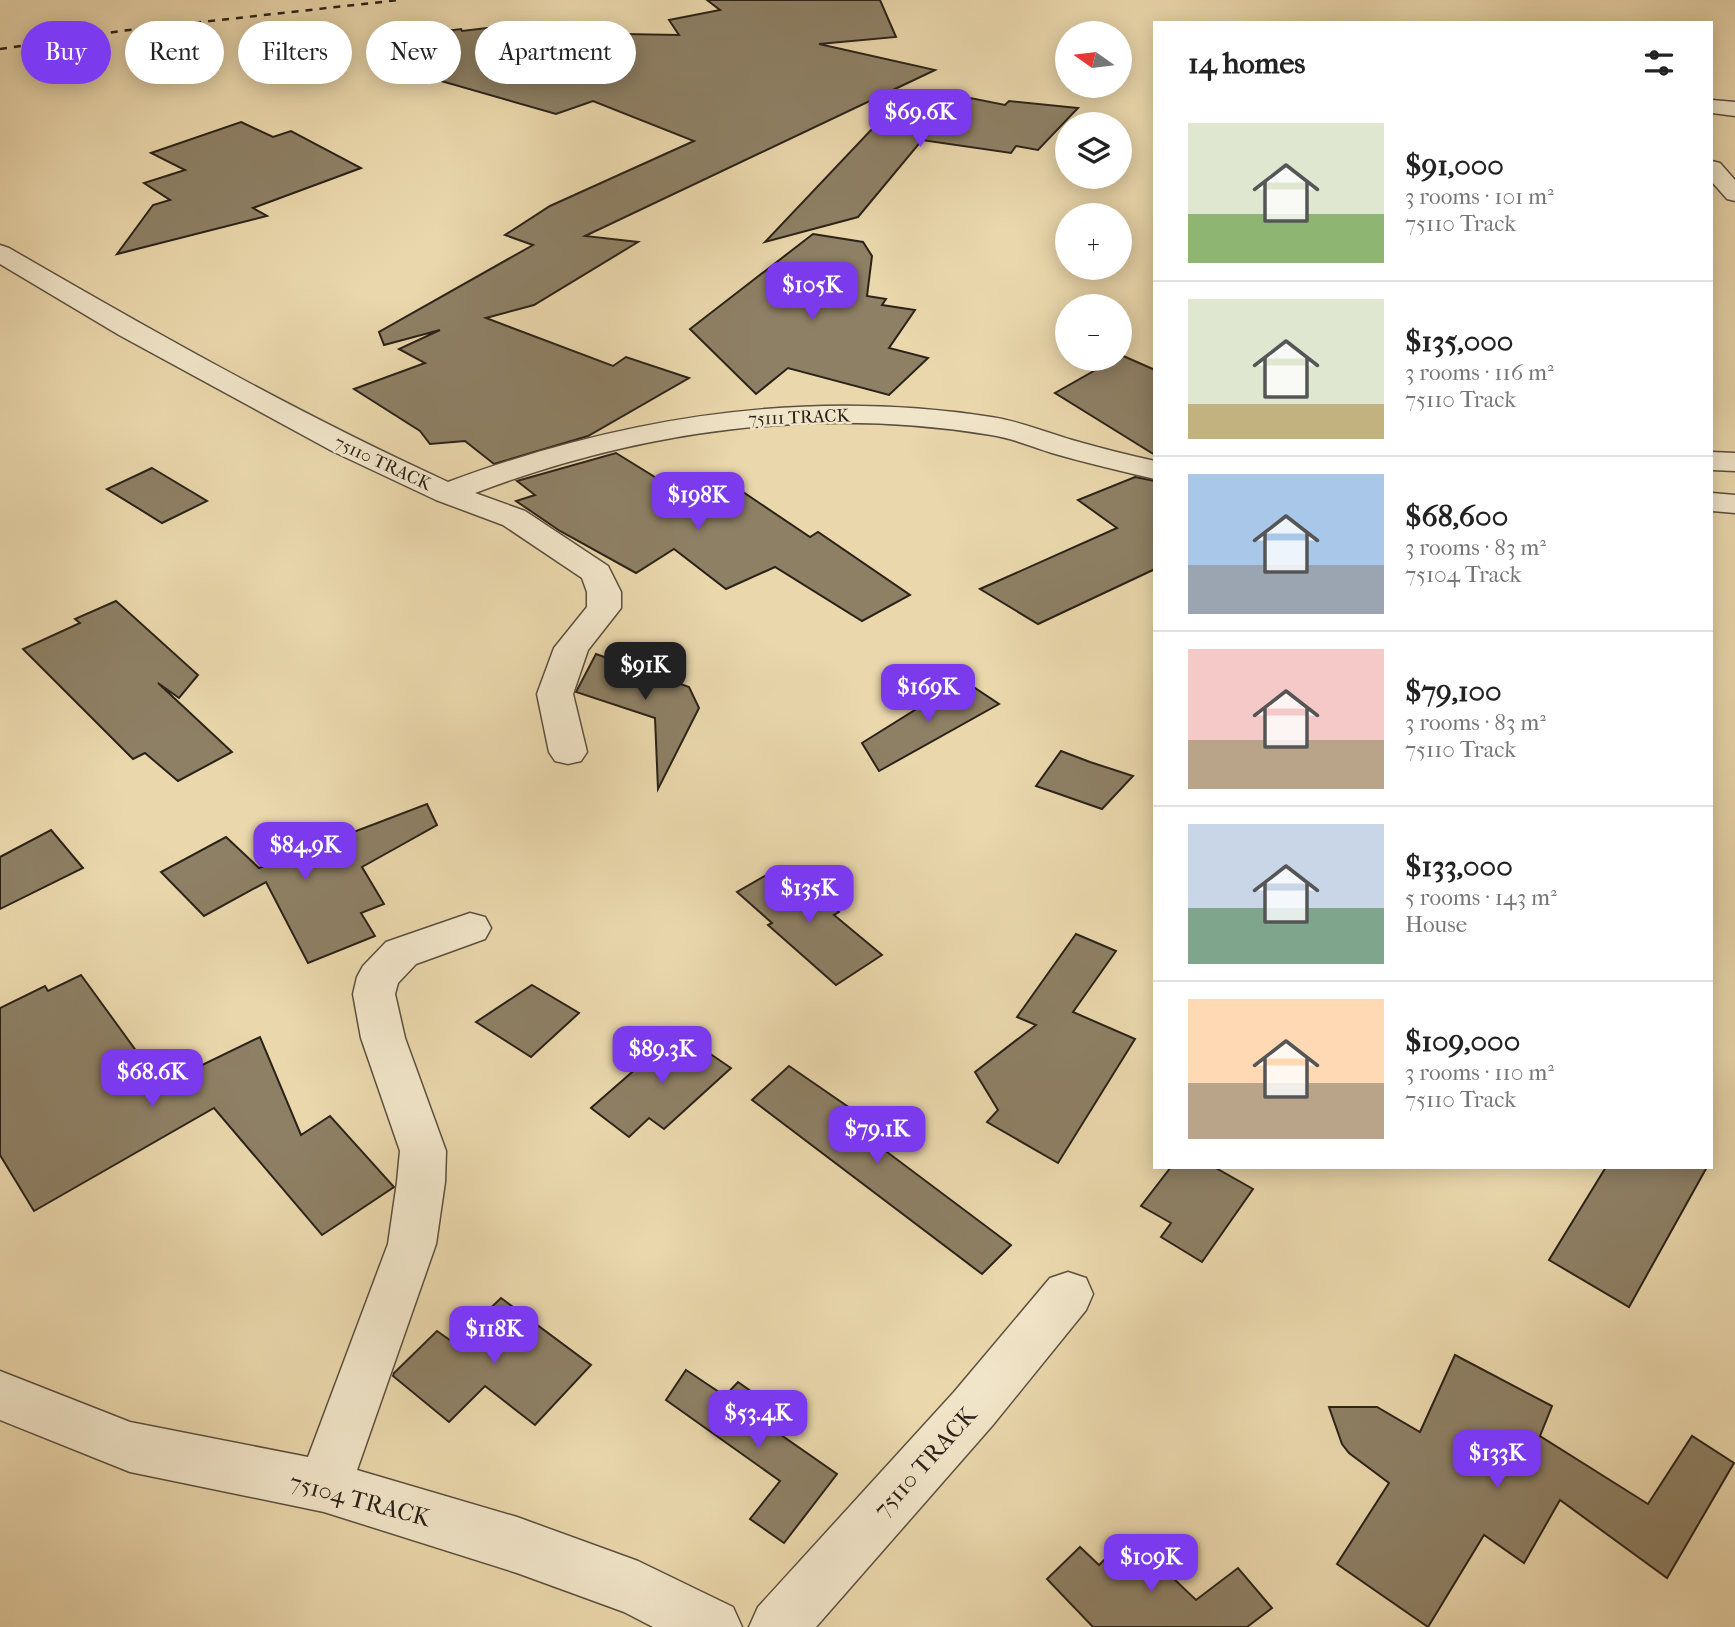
<!DOCTYPE html>
<meta charset="utf-8">
<style>
:root{--surface:#fff;--page:#f6f6f6;--text:#222;--muted:#767676;--line:#e0e0e0;--accent:#7c3aed}
body{margin:0;font-family:"IM FELL French Canon",serif;background:var(--page);color:var(--text);height:100vh;display:flex;flex-direction:column;font-size:26px;white-space:nowrap}
*{box-sizing:border-box;margin:0}
p{font-size:23px;color:var(--muted)}
.icon{flex:none;width:38px;height:38px;fill:none;stroke:currentColor;stroke-width:2;stroke-linecap:round;stroke-linejoin:round}
.map{position:relative;flex:1;overflow:hidden}
.details{position:absolute;left:1153px;top:21px;width:560px;height:1148px;display:flex;flex-direction:column;background:var(--surface);border-radius:0px;box-shadow:0 4px 18px #0003}
.details>*{flex:none}
.guide{position:absolute;left:21px;top:21px;width:665px;height:63px;display:flex;gap:14px}
.needle{width:46px;rotate:284deg}
.controls{position:absolute;left:1055px;top:21px;display:grid;gap:14px}
.controls a{display:grid;place-items:center;width:77px;height:77px;border-radius:50%;background:var(--surface);box-shadow:0 4px 18px #0003;font-size:35px}
.price{position:absolute;translate:-50% -60px;padding:0 16px;border-radius:14px;background:var(--accent);color:#fff;font-size:23px;line-height:46px;filter:drop-shadow(0 2px 4px #0008)}
.price::after{content:'';position:absolute;left:50%;top:42px;width:21px;height:16px;margin-left:-10px;background:inherit;clip-path:polygon(0 0,100% 0,50% 100%)}
.price.on{background:#222;color:#fff}
ul{padding:0;list-style:none}
li{display:flex;align-items:center;gap:21px;height:175px;padding:0 35px}
li+li{border-top:2px solid var(--line)}
li span{display:grid;place-items:center;flex:none;width:196px;height:140px;border-radius:0px;color:#555}
li>.icon{margin-inline-start:auto}
span .icon{width:84px;height:84px;fill:#fffc;stroke-width:1}
li b{font-size:30px}
h2{display:flex;justify-content:space-between;align-items:center;height:84px;padding:0 35px;font-size:30px}
.pill{padding:0 24px;border-radius:32px;background:var(--surface);box-shadow:0 4px 18px #0003;font-size:24px;line-height:63px}
.pill.on{background:var(--accent);color:#fff}
.map>svg:first-child{display:block}
.building{fill:#8e8065;stroke:#2b2219;stroke-width:2}
.lines{fill:none;stroke-linecap:round;stroke-linejoin:round}
.minor-casing{stroke:#5b4f3e;stroke-width:3}
.minor{fill:#f1e5c9;fill-rule:evenodd}
.rail{stroke:#2b2219;stroke-width:2.5;stroke-dasharray:7 7;stroke-linecap:butt}
.labels{text-anchor:middle;stroke-width:5;stroke-linejoin:round;paint-order:stroke}
.far-street-label{font-size:18px;fill:#2b2219;stroke:#f1e5c9}
.near-street-label{font-size:24px;fill:#2b2219;stroke:#f1e5c9}
</style>
<div class="map">
<svg width="1735" height="1627" viewBox="0 0 1735 1627">
<rect width="100%" height="100%" fill="#ead7ac"/>
<filter id="stains"><feTurbulence type="fractalNoise" baseFrequency=".00286" numOctaves="4"/><feColorMatrix values="0 0 0 0 .2 0 0 0 0 .09 0 0 0 0 .02 0 0 0 .5 -.17"/></filter>
<radialGradient id="worn" r=".72"><stop offset=".6" stop-color="#630" stop-opacity="0"/><stop offset="1" stop-color="#630" stop-opacity=".3"/></radialGradient>
<g class="building">
<polygon points="707,0 880,0 896,37 819,44 935,70 585,236 638,242 534,305 486,318 613,366 626,357 689,378 588,436 494,464 465,441 430,444 420,431 354,389 425,363 399,349 440,330 384,345 379,332 533,245 505,235 550,206 694,141 593,101 556,114 375,62 408,36 461,29 462,31 504,26 508,32 679,35 669,20 720,10"/>
<polygon points="907,92 965,97 1005,105 1009,101 1078,108 1038,150 1016,146 1011,153 922,140 858,217 765,242"/>
<polygon points="241,122 273,137 291,131 361,168 253,208 267,216 117,254 153,205 170,200 144,183 185,170 151,153"/>
<polygon points="813,234 863,242 872,256 867,296 886,299 882,305 915,310 889,348 928,358 889,395 788,368 756,394 690,329"/>
<polygon points="1121,355 1155,370 1155,455 1055,393 1115,359 1120,359"/>
<polygon points="616,453 697,503 734,486 810,537 818,532 910,595 862,621 775,567 726,589 674,549 636,573 560,531 516,501 535,495 517,481"/>
<polygon points="152,468 207,501 162,523 107,489"/>
<polygon points="1135,477 1155,481 1155,569 1038,624 980,589 1117,528 1078,500"/>
<polygon points="116,601 198,675 179,698 158,683 232,752 178,781 145,753 133,759 23,649 80,623 75,619"/>
<polygon points="596,654 689,687 699,708 658,789 655,718 576,692"/>
<polygon points="963,680 999,704 879,771 862,743"/>
<polygon points="1061,751 1090,762 1133,776 1102,809 1036,786"/>
<polygon points="427,804 437,825 362,867 384,904 361,913 375,936 308,963 266,882 204,916 161,872 226,837 259,868"/>
<polygon points="51,830 83,868 0,909 0,857"/>
<polygon points="782,866 839,912 834,915 882,955 836,985 768,925 772,923 737,892"/>
<polygon points="1076,934 1116,951 1073,1012 1135,1039 1058,1163 987,1122 998,1110 975,1072 1036,1025 1017,1017"/>
<polygon points="81,975 161,1085 260,1037 301,1135 330,1116 394,1187 322,1235 214,1108 34,1211 0,1155 0,1008 45,986 48,991"/>
<polygon points="532,985 579,1013 531,1057 476,1022"/>
<polygon points="678,1032 731,1068 664,1129 649,1118 629,1137 591,1108"/>
<polygon points="789,1066 873,1124 863,1134 1011,1245 982,1274 752,1100"/>
<polygon points="1171,1167 1214,1167 1253,1189 1202,1262 1161,1237 1171,1223 1141,1206"/>
<polygon points="1606,1167 1707,1167 1629,1307 1549,1260"/>
<polygon points="501,1298 591,1365 535,1425 485,1386 449,1422 393,1376 394,1373 437,1331 454,1343"/>
<polygon points="1455,1355 1552,1406 1540,1436 1648,1504 1692,1436 1734,1463 1667,1578 1560,1500 1524,1563 1484,1535 1428,1627 1337,1564 1389,1483 1349,1453 1342,1444 1329,1407 1377,1407 1420,1432"/>
<polygon points="686,1370 725,1396 738,1382 773,1407 761,1421 837,1474 784,1543 750,1519 780,1481 666,1400"/>
<polygon points="1129,1536 1196,1600 1238,1568 1272,1608 1247,1627 1093,1627 1047,1579 1080,1547 1099,1565"/>
</g>
<g class="lines">
<defs>
<g id="minor">
<polygon points="1712,100 1735,102 1735,116 1712,113"/>
<polygon points="1712,161 1720,163 1735,180 1735,201 1727,199 1712,182"/>
<path d="M0 245 9 248C152 331 297 413 448 482 623 417 805 388 991 417 1019 421 1045 432 1072 440 1100 448 1127 455 1155 461V479C1121 471 1086 463 1052 453 1032 447 1012 438 991 435 816 406 641 430 475 493L525 511 608 566 621 592V608L588 650 573 694 587 752 581 761 568 764 555 761 549 752 537 694 554 648 587 607V592L582 578 503 525 436 500 332 451 119 335 0 264Z"/>
<polygon points="1712,452 1735,453 1735,471 1712,470"/>
<polygon points="1712,493 1735,495 1735,513 1712,511"/>
<polygon points="470,913 485,917 491,928 485,939 416,964 398,983 395,994 405,1038 446,1151 445,1182 436,1244 357,1470 517,1517 638,1561 733,1607 742,1627 653,1627 624,1612 517,1573 324,1512 130,1472 0,1420 0,1371 130,1422 308,1457 388,1244 397,1182 400,1151 361,1038 353,994 357,977 363,966 386,942"/>
<polygon points="1068,1272 1086,1278 1093,1294 1086,1310 992,1426 816,1627 749,1627 758,1607 954,1392 1050,1278"/>
</g>
</defs>
<use href="#minor" class="minor-casing"/>
<use href="#minor" class="minor"/>
<polyline class="rail" points="0,49 121,31 399,0"/>
</g>
<g class="labels">
<g class="far-street-label">
<text transform="translate(799 417) rotate(-2)" y="6">75111 TRACK</text>
<text transform="translate(383 463) rotate(25)" y="6">75110 TRACK</text>
</g>
<g class="near-street-label">
<text transform="translate(925 1462) rotate(-48)" y="8">75110 TRACK</text>
<text transform="translate(360 1500) rotate(15)" y="8">75104 TRACK</text>
</g>
</g>
<rect width="100%" height="100%" filter="url(#stains)"/>
<rect width="100%" height="100%" fill="url(#worn)"/>
</svg>
<div class="controls">
<a><svg class="needle" viewBox="-14 -14 28 28"><path d="M0-13l5 13h-10z" fill="#e53935"/><path d="M0 13l5-13h-10z" fill="#767676"/></svg></a>
<a><svg class="icon" aria-label="layers" viewBox="0 0 24 24"><path d="M12 4l9 5-9 5-9-5zM3 14l9 5 9-5"/></svg></a>
<a>+</a>
<a>−</a>
</div>
<b class="price" style="left:920px;top:149px">$69.6K</b>
<b class="price" style="left:812px;top:322px">$105K</b>
<b class="price" style="left:698px;top:532px">$198K</b>
<b class="price on" style="left:645px;top:702px">$91K</b>
<b class="price" style="left:928px;top:724px">$169K</b>
<b class="price" style="left:305px;top:882px">$84.9K</b>
<b class="price" style="left:809px;top:925px">$135K</b>
<b class="price" style="left:662px;top:1086px">$89.3K</b>
<b class="price" style="left:152px;top:1109px">$68.6K</b>
<b class="price" style="left:877px;top:1166px">$79.1K</b>
<b class="price" style="left:494px;top:1366px">$118K</b>
<b class="price" style="left:758px;top:1450px">$53.4K</b>
<b class="price" style="left:1497px;top:1490px">$133K</b>
<b class="price" style="left:1151px;top:1594px">$109K</b>
<div class="guide">
<a class="pill on">Buy</a>
<a class="pill">Rent</a>
<a class="pill">Filters</a>
<a class="pill">New</a>
<a class="pill">Apartment</a>
</div>
<section class="details">
<h2>14 homes<svg class="icon" aria-label="filters" viewBox="0 0 24 24"><path d="M4 7h16M4 17h16"/><circle cx="9" cy="7" r="2"/><circle cx="15" cy="17" r="2"/></svg></h2>
<ul>
<li><span style="background:linear-gradient(#dfe7d0 65%,#8fb573 0)"><svg class="icon" aria-label="home" viewBox="0 0 24 24"><path d="M3 11l9-7 9 7M6 9v11h12V9"/></svg></span><div><b>$91,000</b><p>3 rooms · 101 m²</p><p>75110 Track</p></div></li>
<li><span style="background:linear-gradient(#dfe7d0 75%,#c2b280 0)"><svg class="icon" aria-label="home" viewBox="0 0 24 24"><path d="M3 11l9-7 9 7M6 9v11h12V9"/></svg></span><div><b>$135,000</b><p>3 rooms · 116 m²</p><p>75110 Track</p></div></li>
<li><span style="background:linear-gradient(#a9c7e8 65%,#9aa5b1 0)"><svg class="icon" aria-label="home" viewBox="0 0 24 24"><path d="M3 11l9-7 9 7M6 9v11h12V9"/></svg></span><div><b>$68,600</b><p>3 rooms · 83 m²</p><p>75104 Track</p></div></li>
<li><span style="background:linear-gradient(#f6c9c9 65%,#b9a48a 0)"><svg class="icon" aria-label="home" viewBox="0 0 24 24"><path d="M3 11l9-7 9 7M6 9v11h12V9"/></svg></span><div><b>$79,100</b><p>3 rooms · 83 m²</p><p>75110 Track</p></div></li>
<li><span style="background:linear-gradient(#c9d6e8 60%,#7fa58c 0)"><svg class="icon" aria-label="home" viewBox="0 0 24 24"><path d="M3 11l9-7 9 7M6 9v11h12V9"/></svg></span><div><b>$133,000</b><p>5 rooms · 143 m²</p><p>House</p></div></li>
<li><span style="background:linear-gradient(#ffd9b3 60%,#b9a48a 0)"><svg class="icon" aria-label="home" viewBox="0 0 24 24"><path d="M3 11l9-7 9 7M6 9v11h12V9"/></svg></span><div><b>$109,000</b><p>3 rooms · 110 m²</p><p>75110 Track</p></div></li>
</ul>
</section>
</div>
